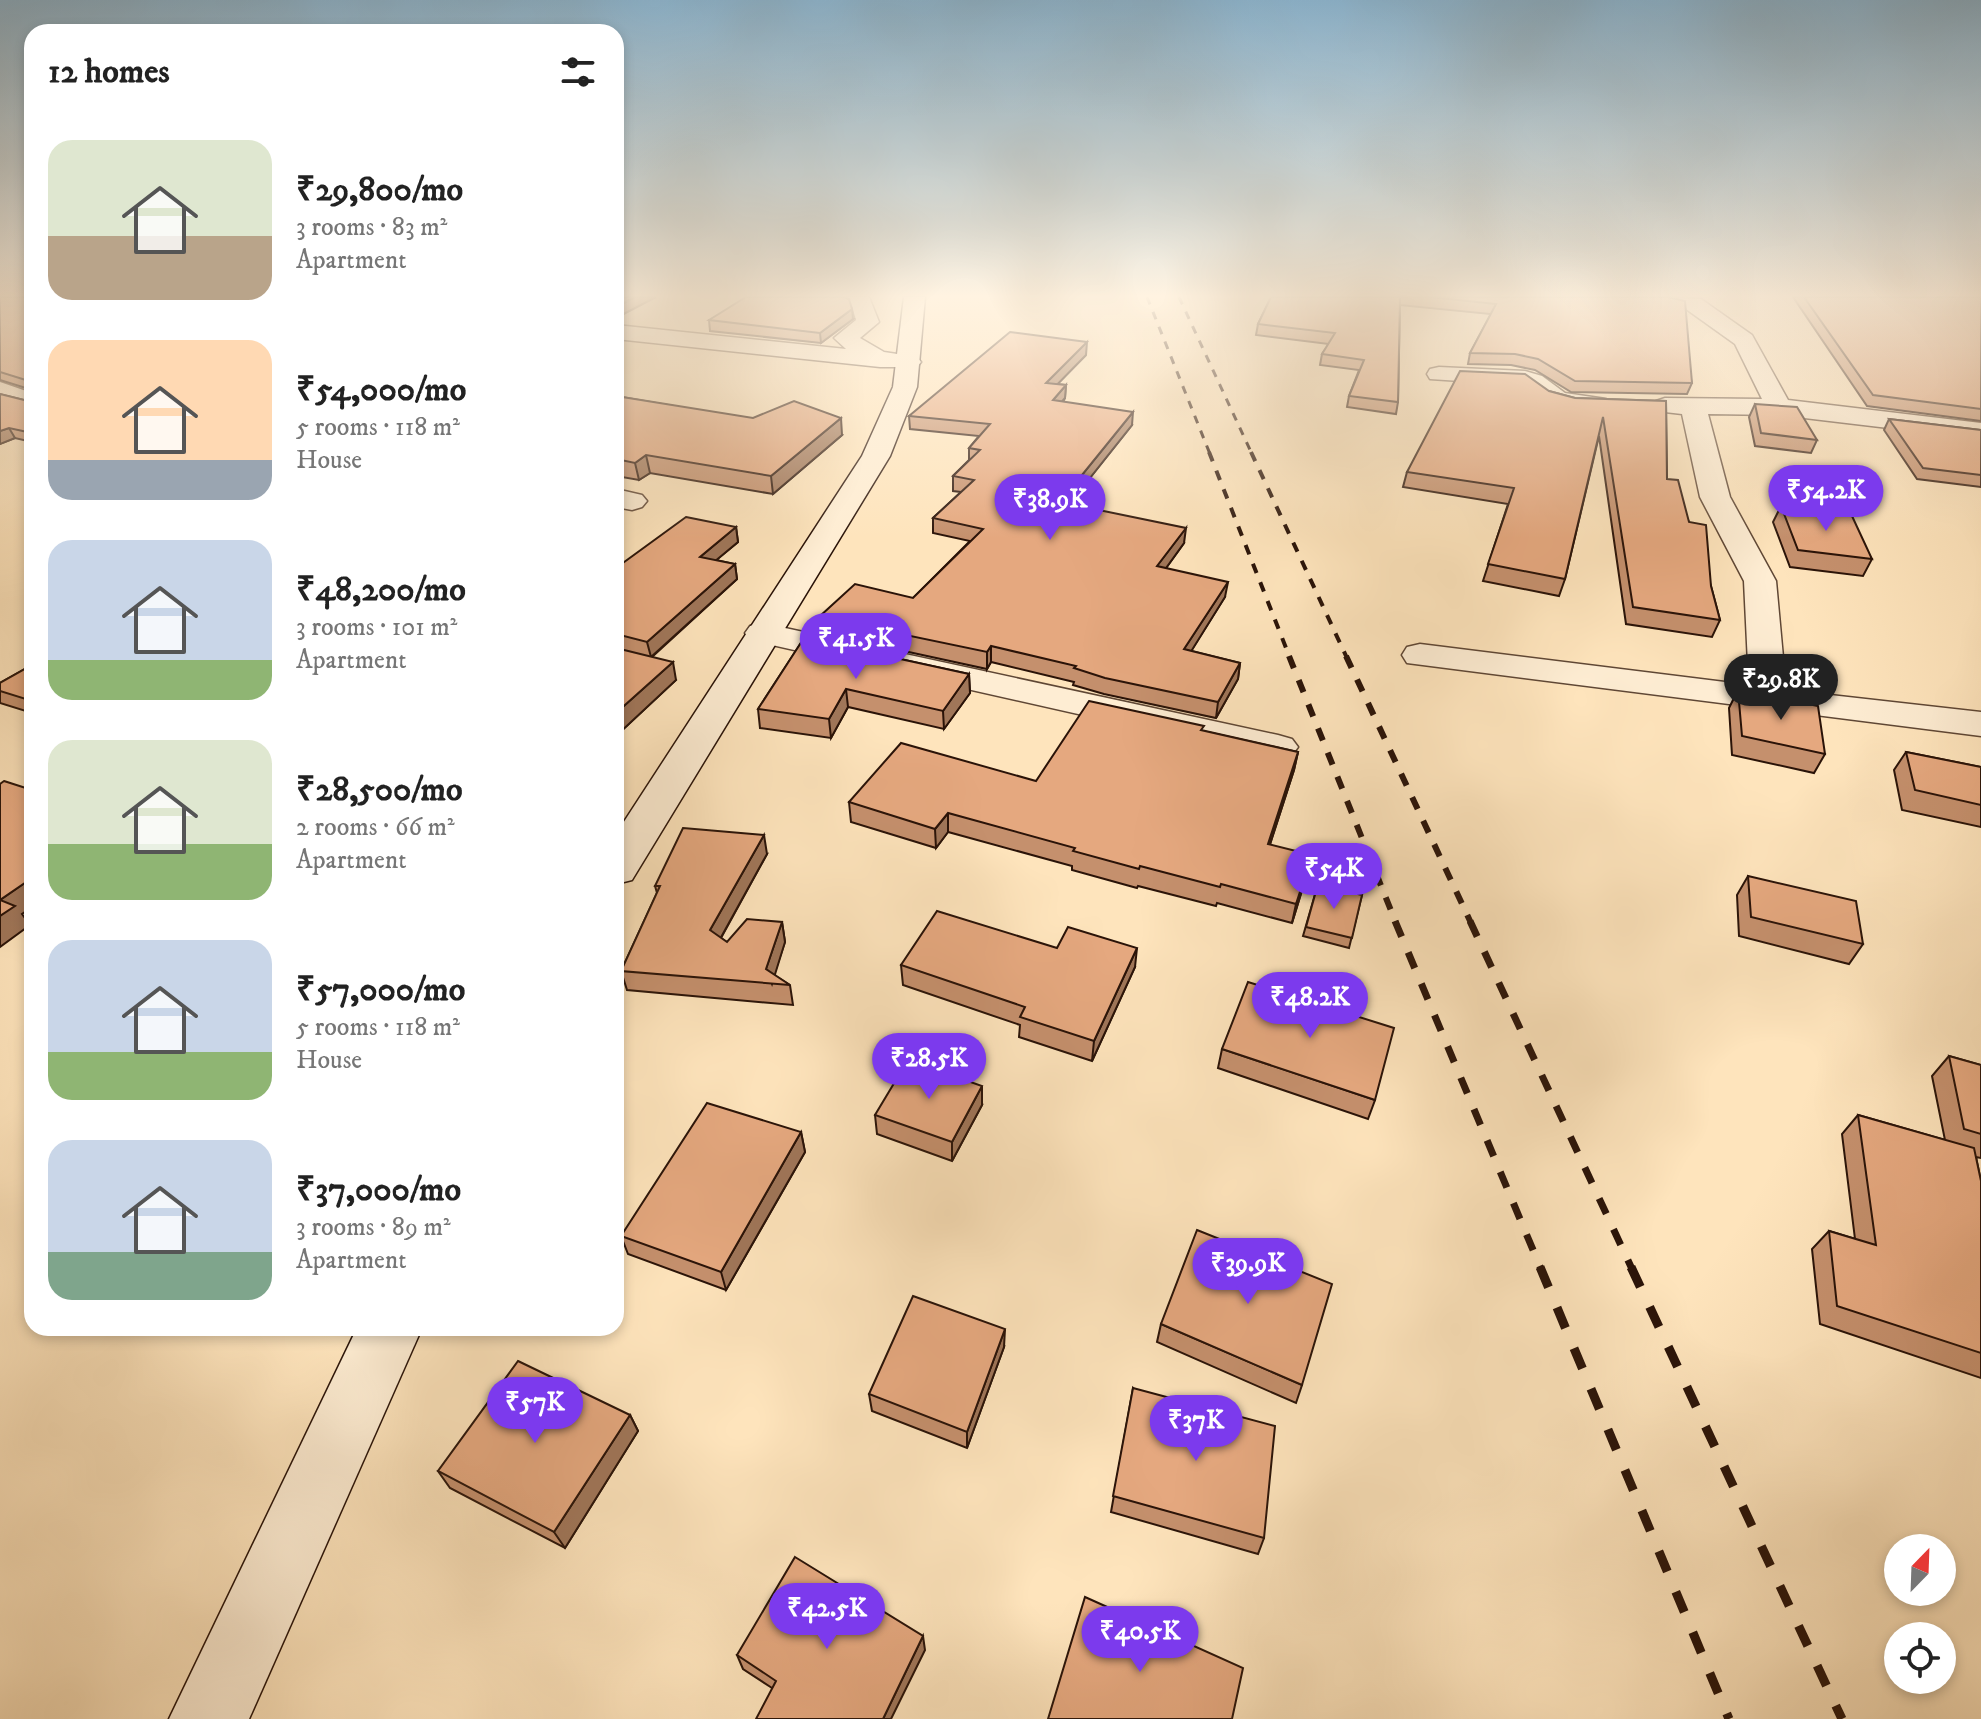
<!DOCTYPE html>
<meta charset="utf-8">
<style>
:root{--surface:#fff;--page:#f2f2f2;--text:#222;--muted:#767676;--accent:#7c3aed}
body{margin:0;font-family:"IM FELL DW Pica",serif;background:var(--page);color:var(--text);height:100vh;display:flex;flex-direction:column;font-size:30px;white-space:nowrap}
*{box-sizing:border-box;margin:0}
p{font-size:26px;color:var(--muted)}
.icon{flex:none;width:44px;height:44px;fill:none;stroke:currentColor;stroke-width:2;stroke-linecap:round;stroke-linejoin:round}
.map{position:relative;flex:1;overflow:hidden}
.side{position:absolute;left:24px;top:24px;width:600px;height:1312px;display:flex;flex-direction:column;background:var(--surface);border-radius:24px;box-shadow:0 4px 12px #0003}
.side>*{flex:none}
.needle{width:52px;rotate:23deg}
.buttons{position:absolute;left:1884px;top:1534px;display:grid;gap:16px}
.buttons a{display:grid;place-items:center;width:72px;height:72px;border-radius:50%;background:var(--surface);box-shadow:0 4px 12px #0003;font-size:40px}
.price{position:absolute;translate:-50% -68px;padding:0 18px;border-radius:28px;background:var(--accent);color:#fff;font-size:26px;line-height:52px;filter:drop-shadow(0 2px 4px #0008)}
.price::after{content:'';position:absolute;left:50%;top:48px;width:24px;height:18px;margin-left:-12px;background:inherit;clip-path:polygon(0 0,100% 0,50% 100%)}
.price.active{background:#222;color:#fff}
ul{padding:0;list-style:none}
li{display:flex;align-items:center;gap:24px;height:200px;padding:0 24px}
li span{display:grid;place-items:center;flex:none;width:224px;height:160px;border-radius:24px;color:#555}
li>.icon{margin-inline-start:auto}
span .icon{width:96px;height:96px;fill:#fffc;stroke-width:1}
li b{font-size:34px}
h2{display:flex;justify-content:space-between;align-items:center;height:96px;padding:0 24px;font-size:34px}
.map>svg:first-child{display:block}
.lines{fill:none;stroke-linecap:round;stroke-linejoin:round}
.minor-casing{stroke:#5f4735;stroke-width:3}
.secondary-casing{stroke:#2a1308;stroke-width:3}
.minor{fill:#feedd3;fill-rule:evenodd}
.secondary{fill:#feedd3;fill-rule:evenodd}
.rail-far4{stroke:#2a1308;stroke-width:3;stroke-dasharray:8 8;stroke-linecap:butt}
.rail-far3{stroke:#2a1308;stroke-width:4;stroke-dasharray:10 10;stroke-linecap:butt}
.rail-far2{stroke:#2a1308;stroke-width:6;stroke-dasharray:13 13;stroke-linecap:butt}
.rail-far1{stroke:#2a1308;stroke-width:7;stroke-dasharray:17 17;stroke-linecap:butt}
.rail{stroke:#2a1308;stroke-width:9;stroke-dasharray:22 22;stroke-linecap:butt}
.wall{fill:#c5906d;stroke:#2a1308;stroke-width:2}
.shaded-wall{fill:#a07659;stroke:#2a1308;stroke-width:2}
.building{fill:#e5a87f;stroke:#2a1308;stroke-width:2}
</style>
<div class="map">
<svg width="1981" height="1719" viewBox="0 0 1981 1719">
<rect width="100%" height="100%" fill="#fee4bc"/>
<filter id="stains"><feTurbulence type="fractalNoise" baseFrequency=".0025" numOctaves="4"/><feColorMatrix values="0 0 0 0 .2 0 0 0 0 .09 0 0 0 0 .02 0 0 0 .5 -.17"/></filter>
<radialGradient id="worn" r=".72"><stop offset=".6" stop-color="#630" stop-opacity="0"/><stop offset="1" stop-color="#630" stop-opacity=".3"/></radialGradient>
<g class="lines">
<defs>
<g id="minor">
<polygon points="825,297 869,297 879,322 860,338 884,352 917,357 921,362 917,367 880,367 616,339 616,325 846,349 834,338 856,320 852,306 828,301"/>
<polygon points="1644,297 1701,299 1752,335 1788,400 1981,423 1981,439 1779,415 1708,414 1730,497 1776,581 1786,690 1981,712 1981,736 1407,663 1402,655 1407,647 1420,644 1749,685 1744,581 1700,497 1682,414 1656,411 1652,406 1656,401 1665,398 1762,399 1735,344 1686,309 1647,301"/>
<polygon points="1439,367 1525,371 1542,376 1565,393 1606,399 1610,404 1606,409 1579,411 1553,406 1521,385 1430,379 1427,374 1430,369"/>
<polygon points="0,382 32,393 32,409 0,400"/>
<polygon points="616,489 642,495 647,501 642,507 632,510 616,507"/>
<polygon points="762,623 1278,735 1292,739 1298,747 1292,755 1278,759 750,640 745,633 750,626"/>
</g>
<g id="secondary">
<polygon points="904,297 925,297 917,387 890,456 632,880 616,884 616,834 862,456 893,387"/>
<polygon points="357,1328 422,1328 249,1719 169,1719"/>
</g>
</defs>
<use href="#minor" class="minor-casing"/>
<use href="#secondary" class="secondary-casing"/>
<use href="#minor" class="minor"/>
<use href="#secondary" class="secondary"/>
<g class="rail-far4">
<polyline points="1147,297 1210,454"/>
<polyline points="1179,297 1252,454"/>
</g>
<g class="rail-far3">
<polyline points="1209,452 1290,658"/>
<polyline points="1251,452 1347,658"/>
</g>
<g class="rail-far2">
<polyline points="1289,656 1396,923"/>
<polyline points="1346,656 1471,923"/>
</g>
<g class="rail-far1">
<polyline points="1395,921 1541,1269"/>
<polyline points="1470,921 1632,1269"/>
</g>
<g class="rail">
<polyline points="1540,1267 1729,1719"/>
<polyline points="1631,1267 1842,1719"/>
</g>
</g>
<g class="wall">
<polygon points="0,297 32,297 32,442 15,438 0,444 0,394 28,401 29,389 0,380"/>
<polygon points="1271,297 1668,297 1692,383 1687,394 1571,392 1535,370 1511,365 1468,364 1470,353 1491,314 1400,305 1398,402 1396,414 1347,407 1349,396 1359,370 1320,365 1322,354 1329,344 1256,335 1258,324"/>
<polygon points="1793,297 1981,297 1981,421 1867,406"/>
<polygon points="853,319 821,343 710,331 709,320"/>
<polygon points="1086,355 1057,384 1066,385 1065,398 1063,402 1132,425 1069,504 1184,543 1166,568 1225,597 1191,651 1240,663 1238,679 1216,718 1104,694 1073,685 1074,682 991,662 987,669 821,633 819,617 913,598 970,541 933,533 933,518 961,492 953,491 953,476 969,460 969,448 979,436 910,429 909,416"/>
<polygon points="1549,391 1575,398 1666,401 1667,479 1689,522 1711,586 1720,620 1712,637 1626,624 1599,436 1565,579 1559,596 1483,581 1508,504 1403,487 1407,472"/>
<polygon points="616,396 842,435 773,494 650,473 639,480 616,476"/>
<polygon points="1755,404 1817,440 1811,453 1755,446 1749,417"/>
<polygon points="1889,419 1981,430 1981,487 1917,479 1884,430"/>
<polygon points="1781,506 1872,559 1863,576 1790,567 1773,522"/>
<polygon points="736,527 738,542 716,560 735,564 737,579 652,657 676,680 616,736 616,568"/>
<polygon points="804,638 969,674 970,693 944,729 848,707 831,738 760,728 758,709"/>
<polygon points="32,665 32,713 0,703 0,683"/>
<polygon points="1738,690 1825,754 1814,773 1732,755 1729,708"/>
<polygon points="1203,731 1298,752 1294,770 1270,844 1307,874 1292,923 1217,903 1216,906 1138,886 1137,888 1072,870 1072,866 948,832 936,848 851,822 849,802 1036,781"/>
<polygon points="1906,752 1981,767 1981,827 1902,810 1894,770"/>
<polygon points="767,854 721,938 727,942 782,922 785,942 774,975 790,985 793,1005 627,990 621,971 657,893 655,886"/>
<polygon points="1748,876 1863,944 1849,964 1739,936 1737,895"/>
<polygon points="1318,884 1362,895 1349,948 1303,936"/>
<polygon points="1057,948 1135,967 1092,1061 1019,1037 1020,1025 903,985 901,965"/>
<polygon points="1222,1049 1375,1100 1368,1119 1218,1068"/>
<polygon points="1949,1056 1981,1065 1981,1158 1976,1157 1981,1181 1981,1378 1820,1324 1812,1249 1829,1231 1855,1239 1842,1134 1858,1115 1945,1140 1932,1076"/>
<polygon points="982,1105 952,1161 877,1134 875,1115"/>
<polygon points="801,1132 805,1152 726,1290 628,1254 621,1236"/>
<polygon points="1161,1324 1302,1385 1296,1403 1157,1342"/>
<polygon points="1004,1347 967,1448 872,1411 869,1394"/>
<polygon points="1133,1388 1264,1538 1258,1554 1111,1512"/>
<polygon points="630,1415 638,1431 565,1548 450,1488 438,1471"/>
<polygon points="925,1650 772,1688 743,1669 737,1655"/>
</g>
<g class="shaded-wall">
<polygon points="635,297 656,297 616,318 616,307"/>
<polygon points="852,309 853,319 821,343 820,333"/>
<polygon points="1087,342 1086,355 1046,396 1046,383"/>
<polygon points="1066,385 1065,398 1052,413 1053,400"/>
<polygon points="1133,412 1132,425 1059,517 1060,502"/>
<polygon points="841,418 842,435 773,494 771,476"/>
<polygon points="9,428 15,438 0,444 0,431"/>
<polygon points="646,455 650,473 639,480 635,463"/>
<polygon points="736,527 738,542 702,572 700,557"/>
<polygon points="1186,528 1184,543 1156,582 1157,566"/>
<polygon points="735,564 737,579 651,657 647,642"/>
<polygon points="1228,582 1225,597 1182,666 1184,649"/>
<polygon points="991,646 991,662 987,669 987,652"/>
<polygon points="673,662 676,680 616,736 616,713"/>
<polygon points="1240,663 1238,679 1216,718 1218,702"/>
<polygon points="969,674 970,693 944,729 943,711"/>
<polygon points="846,689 848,707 831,738 829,719"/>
<polygon points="1298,752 1294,770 1264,863 1268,844"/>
<polygon points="948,813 948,832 936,848 935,829"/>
<polygon points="764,835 767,854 714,950 710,930"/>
<polygon points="1312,855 1307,874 1292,923 1296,904"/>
<polygon points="32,878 32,907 22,914 30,925 0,947 0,900"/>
<polygon points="782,922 785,942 772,984 766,969"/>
<polygon points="1137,948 1135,967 1092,1061 1094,1041"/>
<polygon points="982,1086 982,1105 952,1161 952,1142"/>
<polygon points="801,1132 805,1152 726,1290 721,1272"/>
<polygon points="1005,1329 1004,1347 967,1448 967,1432"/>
<polygon points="630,1415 638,1431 565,1548 554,1532"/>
<polygon points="923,1636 925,1650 891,1719 883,1719"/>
</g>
<g class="building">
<polygon points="0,297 32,297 32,433 9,428 0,431 0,394 28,401 29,381 0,372"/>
<polygon points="616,297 635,297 616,307"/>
<polygon points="746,297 844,297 849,299 852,309 820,333 709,320"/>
<polygon points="1271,297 1400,297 1398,402 1349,396 1364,360 1322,354 1335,333 1258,324"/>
<polygon points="1430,297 1668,297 1685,301 1692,383 1575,381 1538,359 1515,354 1470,353 1496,304"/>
<polygon points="1804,297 1981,297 1981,409 1873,395"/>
<polygon points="1010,332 1087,342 1046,383 1066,385 1053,400 1133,412 1060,502 1186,528 1157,566 1228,582 1184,649 1240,663 1218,702 1105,678 1074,668 1076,666 991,646 987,652 819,617 855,584 913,598 983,529 933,518 974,480 953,476 980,450 969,448 990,424 909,416"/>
<polygon points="1460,371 1525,374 1549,391 1575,398 1666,401 1667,479 1678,480 1689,522 1706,525 1711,586 1720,620 1633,607 1603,417 1565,579 1488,564 1514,488 1407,472"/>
<polygon points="616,396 753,418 794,401 841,418 771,476 646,455 635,463 616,459"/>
<polygon points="1755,404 1797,407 1817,440 1761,433"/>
<polygon points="1889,419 1981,430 1981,475 1923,468"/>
<polygon points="1781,506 1852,516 1872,559 1798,550"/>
<polygon points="686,517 736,527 700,557 735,564 647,642 616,634 616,568"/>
<polygon points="804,638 969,674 943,711 846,689 829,719 758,709"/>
<polygon points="616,648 673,662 616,713"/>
<polygon points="32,665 32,701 0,691 0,683"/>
<polygon points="1738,690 1818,706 1825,754 1742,736"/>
<polygon points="1089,701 1204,726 1201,730 1298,752 1268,844 1312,855 1296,904 1221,884 1220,887 1140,866 1139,869 1073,851 1075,848 948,813 935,829 849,802 901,743 1036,781"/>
<polygon points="1906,752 1981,767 1981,805 1915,790"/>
<polygon points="4,781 32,790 32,878 0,900 0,784"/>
<polygon points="683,828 764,835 710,930 727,942 747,919 782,922 766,969 790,985 621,971 660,886 655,886"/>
<polygon points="1748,876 1856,901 1863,944 1751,917"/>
<polygon points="1318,884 1362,895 1352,938 1306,927"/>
<polygon points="0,900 15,906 0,916"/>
<polygon points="937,911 1057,948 1068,927 1137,948 1094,1041 1020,1017 1025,1007 901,965"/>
<polygon points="1248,982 1394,1028 1375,1100 1222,1049"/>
<polygon points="1949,1056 1981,1065 1981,1134 1964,1129"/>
<polygon points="908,1060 982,1086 952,1142 875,1115"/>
<polygon points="707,1103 801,1132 721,1272 621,1236"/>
<polygon points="1858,1115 1974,1148 1981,1181 1981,1353 1837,1306 1829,1231 1876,1245"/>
<polygon points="1197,1230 1332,1284 1302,1385 1161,1324"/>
<polygon points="913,1296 1005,1329 967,1432 869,1394"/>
<polygon points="518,1361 630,1415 554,1532 438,1471"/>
<polygon points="1133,1388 1275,1426 1264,1538 1113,1496"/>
<polygon points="795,1557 923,1636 883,1719 756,1719 776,1681 737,1655"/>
<polygon points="1085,1597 1243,1668 1232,1719 1048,1719"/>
</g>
<linearGradient id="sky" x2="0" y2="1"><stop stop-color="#8cb8d5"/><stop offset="0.55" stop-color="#fff3e1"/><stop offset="1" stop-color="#fff3e1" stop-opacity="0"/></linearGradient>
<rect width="1981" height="538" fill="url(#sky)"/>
<rect width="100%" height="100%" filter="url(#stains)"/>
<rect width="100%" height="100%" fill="url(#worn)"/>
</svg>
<div class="buttons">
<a><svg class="needle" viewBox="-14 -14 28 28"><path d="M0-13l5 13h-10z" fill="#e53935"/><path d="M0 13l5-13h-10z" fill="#767676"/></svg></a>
<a><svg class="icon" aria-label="locate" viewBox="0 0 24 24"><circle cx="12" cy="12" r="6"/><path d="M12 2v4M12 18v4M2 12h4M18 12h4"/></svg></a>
</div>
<b class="price" style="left:1826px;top:533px">₹54.2K</b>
<b class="price" style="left:1050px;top:542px">₹38.9K</b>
<b class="price" style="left:856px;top:681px">₹41.5K</b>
<b class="price active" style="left:1781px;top:722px">₹29.8K</b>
<b class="price" style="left:1334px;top:911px">₹54K</b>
<b class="price" style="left:1310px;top:1040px">₹48.2K</b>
<b class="price" style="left:929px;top:1101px">₹28.5K</b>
<b class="price" style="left:1248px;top:1306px">₹39.9K</b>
<b class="price" style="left:535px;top:1445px">₹57K</b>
<b class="price" style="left:1196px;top:1463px">₹37K</b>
<b class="price" style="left:827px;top:1651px">₹42.5K</b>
<b class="price" style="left:1140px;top:1674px">₹40.5K</b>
<section class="side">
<h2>12 homes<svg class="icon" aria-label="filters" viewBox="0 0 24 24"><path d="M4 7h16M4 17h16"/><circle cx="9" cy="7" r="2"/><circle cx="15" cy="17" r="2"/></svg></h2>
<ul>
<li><span style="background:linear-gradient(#dfe7d0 60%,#b9a48a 0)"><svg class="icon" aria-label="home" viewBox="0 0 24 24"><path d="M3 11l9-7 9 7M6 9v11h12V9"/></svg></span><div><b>₹29,800/mo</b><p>3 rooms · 83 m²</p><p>Apartment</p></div></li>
<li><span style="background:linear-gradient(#ffd9b3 75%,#9aa5b1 0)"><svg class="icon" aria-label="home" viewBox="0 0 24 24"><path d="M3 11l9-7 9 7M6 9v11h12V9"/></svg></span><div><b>₹54,000/mo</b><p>5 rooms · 118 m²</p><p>House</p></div></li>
<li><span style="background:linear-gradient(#c9d6e8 75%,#8fb573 0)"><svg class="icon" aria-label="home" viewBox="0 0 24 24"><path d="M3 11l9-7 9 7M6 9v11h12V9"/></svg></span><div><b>₹48,200/mo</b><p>3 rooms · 101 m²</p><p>Apartment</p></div></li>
<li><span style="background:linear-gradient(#dfe7d0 65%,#8fb573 0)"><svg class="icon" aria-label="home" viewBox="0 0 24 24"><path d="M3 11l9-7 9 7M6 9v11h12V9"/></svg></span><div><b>₹28,500/mo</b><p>2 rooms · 66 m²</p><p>Apartment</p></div></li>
<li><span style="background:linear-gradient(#c9d6e8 70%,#8fb573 0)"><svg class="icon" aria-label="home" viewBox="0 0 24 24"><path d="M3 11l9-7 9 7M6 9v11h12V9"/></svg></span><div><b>₹57,000/mo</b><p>5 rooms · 118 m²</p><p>House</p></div></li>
<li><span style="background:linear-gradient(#c9d6e8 70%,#7fa58c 0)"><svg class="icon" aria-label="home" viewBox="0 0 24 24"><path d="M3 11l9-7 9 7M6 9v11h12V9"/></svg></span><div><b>₹37,000/mo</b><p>3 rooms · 89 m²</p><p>Apartment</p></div></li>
</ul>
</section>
</div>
